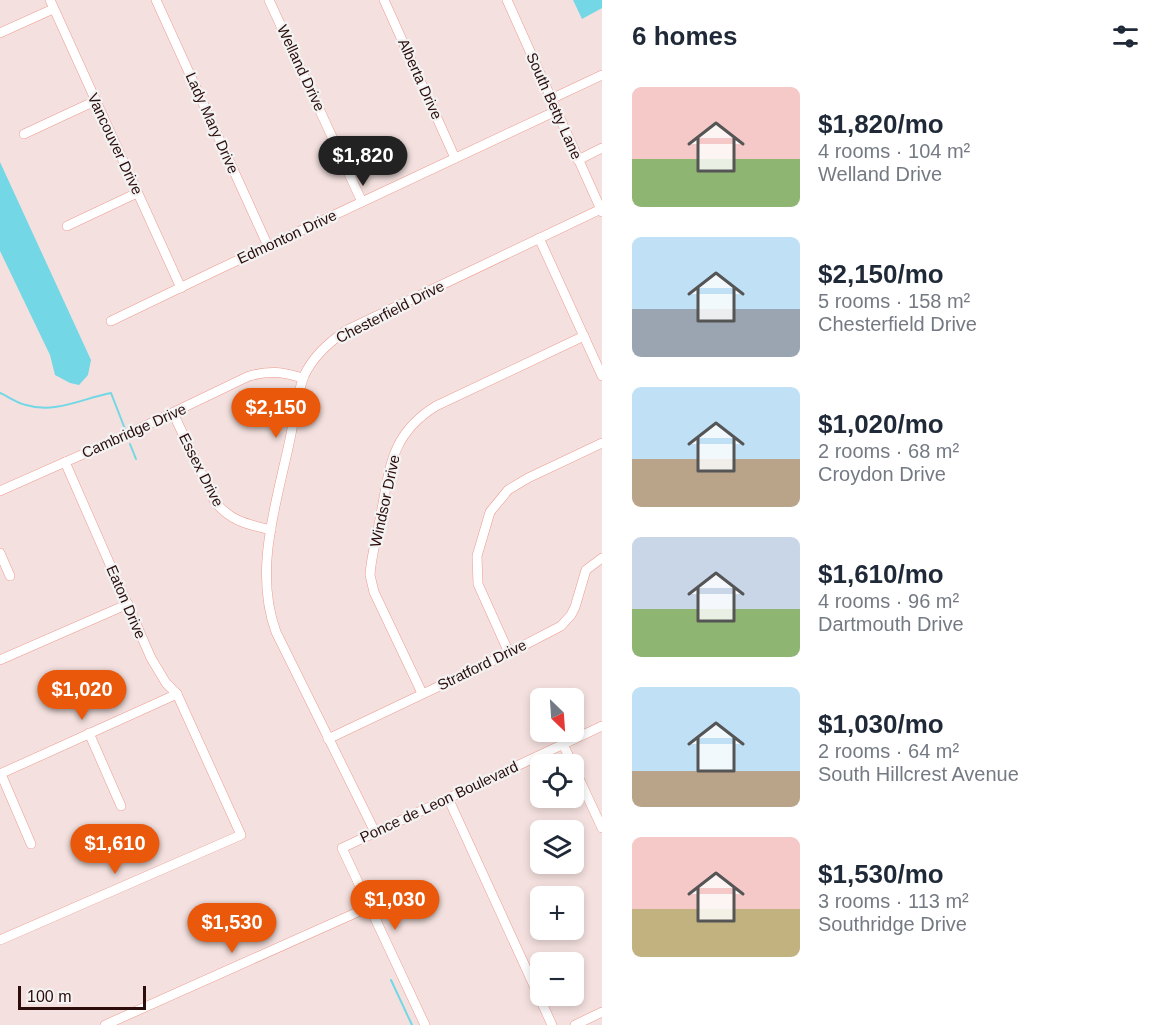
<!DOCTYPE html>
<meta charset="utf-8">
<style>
:root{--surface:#fff;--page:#f2f2f3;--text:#1f2937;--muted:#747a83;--accent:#ea580c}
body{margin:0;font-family:Helvetica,sans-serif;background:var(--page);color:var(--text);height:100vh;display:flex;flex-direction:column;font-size:22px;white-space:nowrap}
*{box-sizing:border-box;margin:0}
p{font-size:20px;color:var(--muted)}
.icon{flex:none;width:33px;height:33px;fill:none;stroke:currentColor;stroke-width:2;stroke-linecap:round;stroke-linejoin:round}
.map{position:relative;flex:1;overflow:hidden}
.panel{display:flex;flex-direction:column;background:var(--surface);width:570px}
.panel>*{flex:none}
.needle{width:39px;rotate:155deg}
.tools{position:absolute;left:530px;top:688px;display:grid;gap:12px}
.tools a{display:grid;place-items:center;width:54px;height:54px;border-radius:9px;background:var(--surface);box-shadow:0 3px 9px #0003;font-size:30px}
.scale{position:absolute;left:18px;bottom:15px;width:128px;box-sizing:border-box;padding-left:6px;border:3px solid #2c0d0b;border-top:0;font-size:16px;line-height:21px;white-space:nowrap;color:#2c0d0b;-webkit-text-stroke:4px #f3f3f3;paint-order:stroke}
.price{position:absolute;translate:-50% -51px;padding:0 14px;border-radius:21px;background:var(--accent);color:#fff;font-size:20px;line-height:39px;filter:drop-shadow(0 2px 3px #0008)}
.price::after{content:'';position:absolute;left:50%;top:36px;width:18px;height:14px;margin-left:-9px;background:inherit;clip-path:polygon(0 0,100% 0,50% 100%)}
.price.active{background:#222;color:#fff}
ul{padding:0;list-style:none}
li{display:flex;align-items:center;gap:18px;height:150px;padding:0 30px}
li span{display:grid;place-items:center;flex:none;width:168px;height:120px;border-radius:9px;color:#555}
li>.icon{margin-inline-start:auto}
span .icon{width:72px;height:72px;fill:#fffc;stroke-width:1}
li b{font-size:26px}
h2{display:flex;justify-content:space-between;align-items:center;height:72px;padding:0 30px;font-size:26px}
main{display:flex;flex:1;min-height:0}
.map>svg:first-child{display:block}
.water{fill:#73d7e5}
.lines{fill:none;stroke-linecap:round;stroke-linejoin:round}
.stream{stroke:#73d7e5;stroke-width:2}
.minor-casing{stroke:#ee9a8f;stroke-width:10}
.minor{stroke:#fff;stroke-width:9}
.labels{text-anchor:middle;stroke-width:4.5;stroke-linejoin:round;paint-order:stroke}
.street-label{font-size:15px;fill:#2c0d0b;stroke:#f3f3f3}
</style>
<main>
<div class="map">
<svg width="602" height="1025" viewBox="0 0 602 1025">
<rect width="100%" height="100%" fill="#f4e1df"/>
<g class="water">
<polygon points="573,0 602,0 602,8 582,19"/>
<polygon points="0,162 91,360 88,375 79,385 70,383 55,375 50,355 0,251"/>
</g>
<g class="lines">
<g class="stream">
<path d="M0 393C9 397 17 403 26 405 56 414 83 398 111 393L125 429"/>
<polyline points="130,444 136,459"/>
<polyline points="391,980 412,1025"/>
</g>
<defs>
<g id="minor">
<polyline points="50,0 181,288"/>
<polyline points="156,0 268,246"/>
<polyline points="269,0 362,202"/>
<polyline points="384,0 455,158"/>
<polyline points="507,0 602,212"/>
<polyline points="0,33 53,9"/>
<polyline points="551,99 602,75"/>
<polyline points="24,134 95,101"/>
<polyline points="578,160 602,148"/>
<polyline points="67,226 137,193"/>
<polyline points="539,238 602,376"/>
<polyline points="111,321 217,270 556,111"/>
<path d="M173 413 215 502C232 522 247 524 271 530"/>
<path d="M0 491 124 436 249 376C271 370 282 372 303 378"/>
<polyline points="0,553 10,576"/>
<polyline points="509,653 478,584 477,556 490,512 508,490 528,478 602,443"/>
<polyline points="0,660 128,604"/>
<path d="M422 693 374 592 370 575C371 556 377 538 380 519 390 470 389 435 436 406L584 336"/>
<polyline points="89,733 121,806"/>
<polyline points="328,739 509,653 561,626 571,615 575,607 586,570 602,558"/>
<polyline points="563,744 602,828"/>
<polyline points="0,774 177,694"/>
<polyline points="1,774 31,844"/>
<polyline points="448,798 552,1025"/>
<path d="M375 832 276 632C253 570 277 502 290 439 294 420 297 394 304 376 313 356 329 342 347 330L601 209"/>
<polyline points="0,940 241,835 177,694 166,683 151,658 65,462"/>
<polyline points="105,1025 369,907"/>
<polyline points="425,1025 342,848 602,726"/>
<polyline points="575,1025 602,1012"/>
</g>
</defs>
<use href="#minor" class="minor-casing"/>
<use href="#minor" class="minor"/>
</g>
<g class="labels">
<g class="street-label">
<text transform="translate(301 68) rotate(65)" y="5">Welland Drive</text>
<text transform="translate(420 79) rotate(66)" y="5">Alberta Drive</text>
<text transform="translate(554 106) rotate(66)" y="5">South Betty Lane</text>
<text transform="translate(212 123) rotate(66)" y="5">Lady Mary Drive</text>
<text transform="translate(115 144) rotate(65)" y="5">Vancouver Drive</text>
<text transform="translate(287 237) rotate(-25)" y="5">Edmonton Drive</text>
<text transform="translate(390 312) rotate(-27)" y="5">Chesterfield Drive</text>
<text transform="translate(134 431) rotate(-24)" y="5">Cambridge Drive</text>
<text transform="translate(201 470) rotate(63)" y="5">Essex Drive</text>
<text transform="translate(385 501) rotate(-78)" y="5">Windsor Drive</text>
<text transform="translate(126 602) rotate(67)" y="5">Eaton Drive</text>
<text transform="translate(482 665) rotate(-26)" y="5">Stratford Drive</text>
<text transform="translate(439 802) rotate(-25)" y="5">Ponce de Leon Boulevard</text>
</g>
</g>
</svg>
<div class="tools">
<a><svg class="needle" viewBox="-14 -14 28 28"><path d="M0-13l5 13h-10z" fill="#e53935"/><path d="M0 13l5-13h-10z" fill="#747a83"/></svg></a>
<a><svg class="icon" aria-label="locate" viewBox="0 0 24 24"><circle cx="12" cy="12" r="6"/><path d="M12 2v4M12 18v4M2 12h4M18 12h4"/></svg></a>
<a><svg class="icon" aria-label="layers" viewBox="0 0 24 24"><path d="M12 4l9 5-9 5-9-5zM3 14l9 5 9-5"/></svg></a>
<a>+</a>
<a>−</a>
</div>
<div class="scale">100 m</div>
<b class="price active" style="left:363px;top:187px">$1,820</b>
<b class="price" style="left:276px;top:439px">$2,150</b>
<b class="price" style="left:82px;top:721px">$1,020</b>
<b class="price" style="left:115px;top:875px">$1,610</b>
<b class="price" style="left:395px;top:931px">$1,030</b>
<b class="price" style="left:232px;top:954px">$1,530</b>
</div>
<section class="panel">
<h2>6 homes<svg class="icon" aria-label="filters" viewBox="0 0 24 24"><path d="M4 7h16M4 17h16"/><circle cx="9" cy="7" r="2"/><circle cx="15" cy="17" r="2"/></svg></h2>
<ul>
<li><span style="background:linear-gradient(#f6c9c9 60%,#8fb573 0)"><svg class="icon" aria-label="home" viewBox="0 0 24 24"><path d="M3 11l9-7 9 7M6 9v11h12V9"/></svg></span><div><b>$1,820/mo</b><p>4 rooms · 104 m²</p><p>Welland Drive</p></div></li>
<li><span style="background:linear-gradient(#bfe0f5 60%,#9aa5b1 0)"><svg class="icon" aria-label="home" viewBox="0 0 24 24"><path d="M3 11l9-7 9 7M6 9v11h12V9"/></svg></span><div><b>$2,150/mo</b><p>5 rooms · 158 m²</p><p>Chesterfield Drive</p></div></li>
<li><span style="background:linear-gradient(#bfe0f5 60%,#b9a48a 0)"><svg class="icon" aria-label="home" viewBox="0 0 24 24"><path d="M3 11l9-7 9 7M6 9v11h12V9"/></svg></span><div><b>$1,020/mo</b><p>2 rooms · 68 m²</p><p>Croydon Drive</p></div></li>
<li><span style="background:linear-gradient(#c9d6e8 60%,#8fb573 0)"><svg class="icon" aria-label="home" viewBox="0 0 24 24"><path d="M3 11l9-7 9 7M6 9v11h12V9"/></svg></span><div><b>$1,610/mo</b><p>4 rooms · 96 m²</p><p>Dartmouth Drive</p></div></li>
<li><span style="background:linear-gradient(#bfe0f5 70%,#b9a48a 0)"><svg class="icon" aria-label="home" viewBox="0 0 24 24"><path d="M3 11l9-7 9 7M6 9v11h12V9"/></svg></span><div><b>$1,030/mo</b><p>2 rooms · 64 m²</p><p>South Hillcrest Avenue</p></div></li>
<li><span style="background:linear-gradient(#f6c9c9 60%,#c2b280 0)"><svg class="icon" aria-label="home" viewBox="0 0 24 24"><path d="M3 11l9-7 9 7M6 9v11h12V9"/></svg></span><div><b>$1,530/mo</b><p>3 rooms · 113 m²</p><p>Southridge Drive</p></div></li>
</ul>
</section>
</main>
